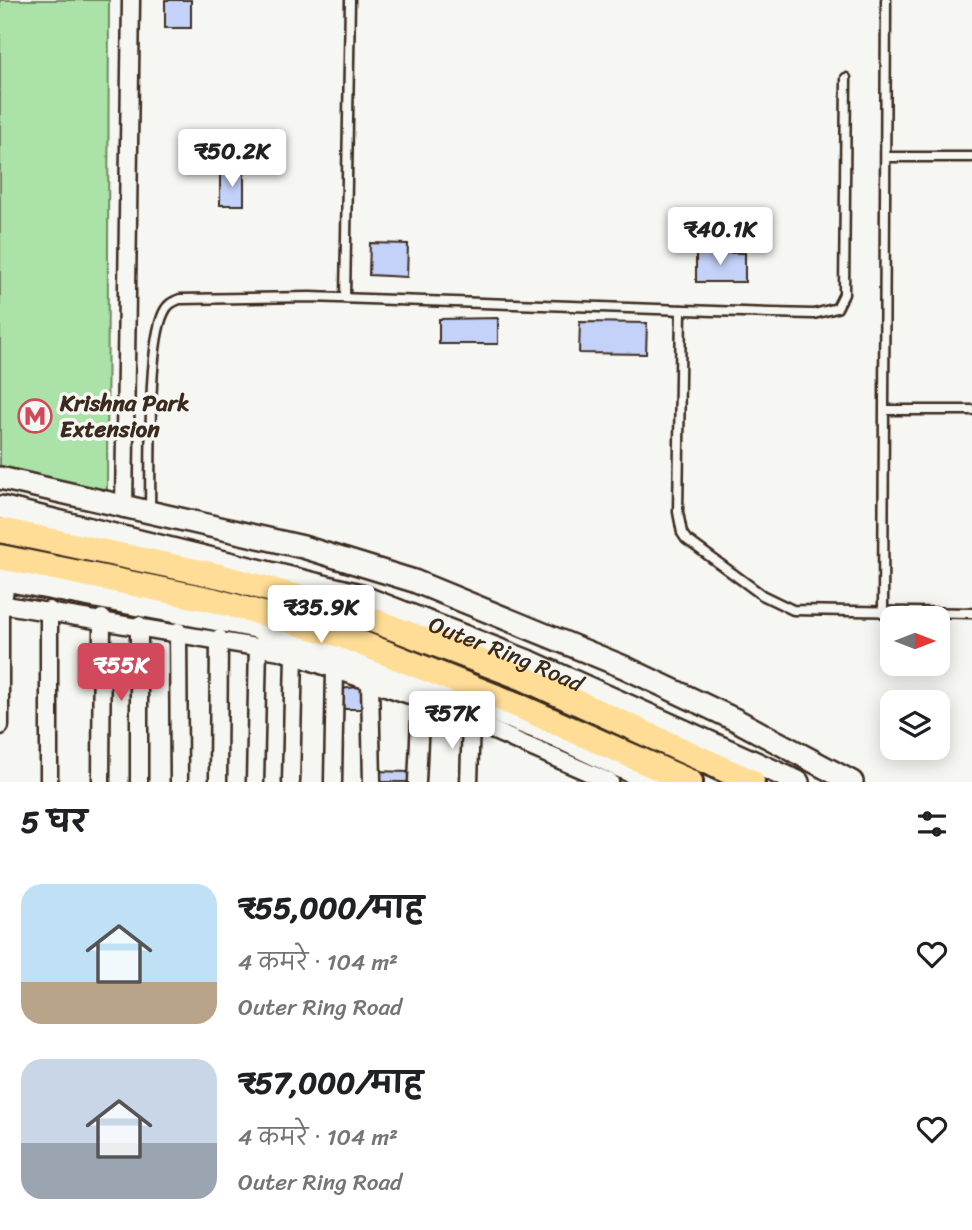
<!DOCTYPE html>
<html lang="hi">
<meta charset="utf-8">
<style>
:root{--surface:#fff;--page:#f2f2f2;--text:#202124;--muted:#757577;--accent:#d1495b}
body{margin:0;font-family:Sriracha,"Playpen Sans Deva",sans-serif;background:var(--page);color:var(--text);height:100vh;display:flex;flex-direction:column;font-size:26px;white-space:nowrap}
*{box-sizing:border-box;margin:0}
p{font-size:23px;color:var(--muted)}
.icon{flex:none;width:38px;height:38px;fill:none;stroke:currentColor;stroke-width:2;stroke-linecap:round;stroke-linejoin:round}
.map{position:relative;height:782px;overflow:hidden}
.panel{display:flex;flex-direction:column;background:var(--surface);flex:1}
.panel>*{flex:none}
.needle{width:46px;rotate:90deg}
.buttons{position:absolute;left:880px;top:606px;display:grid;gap:14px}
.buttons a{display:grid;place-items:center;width:70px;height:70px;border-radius:14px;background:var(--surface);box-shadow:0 4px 18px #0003;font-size:35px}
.price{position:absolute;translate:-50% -60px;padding:0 16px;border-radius:7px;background:#fff;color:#222;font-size:23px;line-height:46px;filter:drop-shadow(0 2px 4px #0008)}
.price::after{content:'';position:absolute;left:50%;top:42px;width:21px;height:16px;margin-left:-10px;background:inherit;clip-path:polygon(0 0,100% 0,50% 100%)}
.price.active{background:var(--accent);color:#fff}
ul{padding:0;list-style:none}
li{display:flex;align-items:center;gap:21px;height:175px;padding:0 21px}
li span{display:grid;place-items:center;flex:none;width:196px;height:140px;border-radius:21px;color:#555}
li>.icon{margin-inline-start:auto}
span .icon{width:84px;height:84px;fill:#fffc;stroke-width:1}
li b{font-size:30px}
h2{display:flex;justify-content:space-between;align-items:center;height:84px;padding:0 21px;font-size:30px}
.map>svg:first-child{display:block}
.green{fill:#aae2a7;stroke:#728662;stroke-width:2}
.building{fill:#c4d1f8;stroke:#3b2a1e;stroke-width:2}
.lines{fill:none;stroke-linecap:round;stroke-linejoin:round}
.lane-casing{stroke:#3b2a1e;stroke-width:13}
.street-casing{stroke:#3b2a1e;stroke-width:21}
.secondary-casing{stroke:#3b2a1e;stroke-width:26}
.primary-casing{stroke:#3b2a1e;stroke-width:30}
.lane{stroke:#f6f6f2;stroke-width:8}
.street{stroke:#f6f6f2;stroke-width:16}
.secondary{stroke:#f6f6f2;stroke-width:21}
.primary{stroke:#ffdd96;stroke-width:24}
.labels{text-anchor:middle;stroke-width:7;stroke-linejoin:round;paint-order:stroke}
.poi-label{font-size:23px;font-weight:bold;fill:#3b2a1e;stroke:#f6f6f2;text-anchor:start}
.street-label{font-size:23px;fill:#3b2a1e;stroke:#f6f6f2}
</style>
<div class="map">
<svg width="972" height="782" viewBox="0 0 972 782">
<rect width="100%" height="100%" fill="#f6f6f2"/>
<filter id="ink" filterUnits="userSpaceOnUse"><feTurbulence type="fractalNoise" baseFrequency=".0143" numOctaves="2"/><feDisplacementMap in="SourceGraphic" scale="14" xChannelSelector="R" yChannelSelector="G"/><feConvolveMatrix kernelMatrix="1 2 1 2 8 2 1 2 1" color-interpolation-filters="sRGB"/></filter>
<g filter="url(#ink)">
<polygon class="green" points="0,0 109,0 107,494 0,466"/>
<g class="building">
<rect x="165" y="0" width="26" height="28"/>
<rect x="220" y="173" width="24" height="32"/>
<polygon points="370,243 408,244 407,277 369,275"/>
<polygon points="696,252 745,253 745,282 696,282"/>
<polygon points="498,318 498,344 439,344 439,319"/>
<polygon points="580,322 647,323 646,354 579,353"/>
<polygon points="366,686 368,709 342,709 340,689"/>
<polygon points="375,771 408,772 408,782 375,782"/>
</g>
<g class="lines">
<defs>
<g id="lane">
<polyline points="886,157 972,157"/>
<polyline points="345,298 350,0"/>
<polyline points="681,310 678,512 682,533 686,539 762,595 793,610 972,613"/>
<polyline points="885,410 972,410"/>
<path d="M150 511C151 468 147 346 164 312 168 304 172 302 180 299L310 297 771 313 814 314 837 308 844 294 846 78"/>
<polyline points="883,613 886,0"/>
</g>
<g id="street">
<polyline points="124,509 131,0"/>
<polyline points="0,604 280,651 421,699 610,782"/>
<polyline points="178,631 179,782"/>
<polyline points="370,681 372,782"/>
<polyline points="0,726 0,604"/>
<polyline points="49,782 49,610"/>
<polyline points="101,782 102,618"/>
<polyline points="139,782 139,625"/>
<polyline points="218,782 219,638"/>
<polyline points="255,782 258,646"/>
<polyline points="291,782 294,655"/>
<polyline points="333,782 335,669"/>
<polyline points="417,782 421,699"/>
<polyline points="469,782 471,721"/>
</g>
<g id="secondary">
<polyline points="0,478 303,547 414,581 624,667 736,720 852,782"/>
<path id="s1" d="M0 507 356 594 533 663 798 782"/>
<polyline points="0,579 256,627 415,680 552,734 653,782"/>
<polyline points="0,604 4,580"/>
</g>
<g id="primary">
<polyline points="0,530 220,576 349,611 524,678 752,782"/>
<polyline points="0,557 213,600 343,636 514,704 690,782"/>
</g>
</defs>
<use href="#lane" class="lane-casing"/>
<use href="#street" class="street-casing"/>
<use href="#secondary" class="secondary-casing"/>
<use href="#primary" class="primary-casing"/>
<use href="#lane" class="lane"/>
<use href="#street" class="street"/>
<use href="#secondary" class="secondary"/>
<use href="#primary" class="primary"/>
</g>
</g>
<defs>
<symbol id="metro-ring" viewBox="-11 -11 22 22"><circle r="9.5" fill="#f6f6f2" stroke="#d1495b" stroke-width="1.5"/><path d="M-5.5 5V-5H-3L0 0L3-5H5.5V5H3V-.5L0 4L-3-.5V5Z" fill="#d1495b"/></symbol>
</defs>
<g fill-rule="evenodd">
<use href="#metro-ring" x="16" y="397" width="38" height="38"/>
</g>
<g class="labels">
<g class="poi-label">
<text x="60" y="411">Krishna Park<tspan x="60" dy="26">Extension</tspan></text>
</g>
<g class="street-label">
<text dy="8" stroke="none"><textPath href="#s1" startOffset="528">Outer Ring Road</textPath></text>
</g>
</g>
</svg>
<div class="buttons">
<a><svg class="needle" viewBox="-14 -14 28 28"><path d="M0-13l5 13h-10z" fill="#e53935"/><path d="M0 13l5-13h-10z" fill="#757577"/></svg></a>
<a><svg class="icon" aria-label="layers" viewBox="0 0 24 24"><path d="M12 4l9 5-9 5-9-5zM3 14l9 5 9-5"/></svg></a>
</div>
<b class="price" style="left:232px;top:189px">₹50.2K</b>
<b class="price" style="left:720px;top:267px">₹40.1K</b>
<b class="price" style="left:321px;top:645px">₹35.9K</b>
<b class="price active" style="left:121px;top:703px">₹55K</b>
<b class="price" style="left:452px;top:751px">₹57K</b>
</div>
<section class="panel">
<h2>5 घर<svg class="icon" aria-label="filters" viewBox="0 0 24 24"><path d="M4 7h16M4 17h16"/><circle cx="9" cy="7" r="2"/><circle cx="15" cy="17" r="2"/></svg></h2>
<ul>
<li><span style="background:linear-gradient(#bfe0f5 70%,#b9a48a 0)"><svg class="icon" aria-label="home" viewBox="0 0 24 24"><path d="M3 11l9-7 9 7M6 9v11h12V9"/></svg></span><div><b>₹55,000/माह</b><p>4 कमरे · 104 m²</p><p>Outer Ring Road</p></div><svg class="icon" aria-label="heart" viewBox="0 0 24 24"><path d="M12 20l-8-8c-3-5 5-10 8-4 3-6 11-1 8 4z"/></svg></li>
<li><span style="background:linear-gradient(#c9d6e8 60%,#9aa5b1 0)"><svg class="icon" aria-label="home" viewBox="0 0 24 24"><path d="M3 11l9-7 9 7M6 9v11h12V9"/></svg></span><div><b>₹57,000/माह</b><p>4 कमरे · 104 m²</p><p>Outer Ring Road</p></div><svg class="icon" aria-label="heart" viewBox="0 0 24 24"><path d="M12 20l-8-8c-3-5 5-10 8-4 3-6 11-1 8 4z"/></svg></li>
</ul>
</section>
